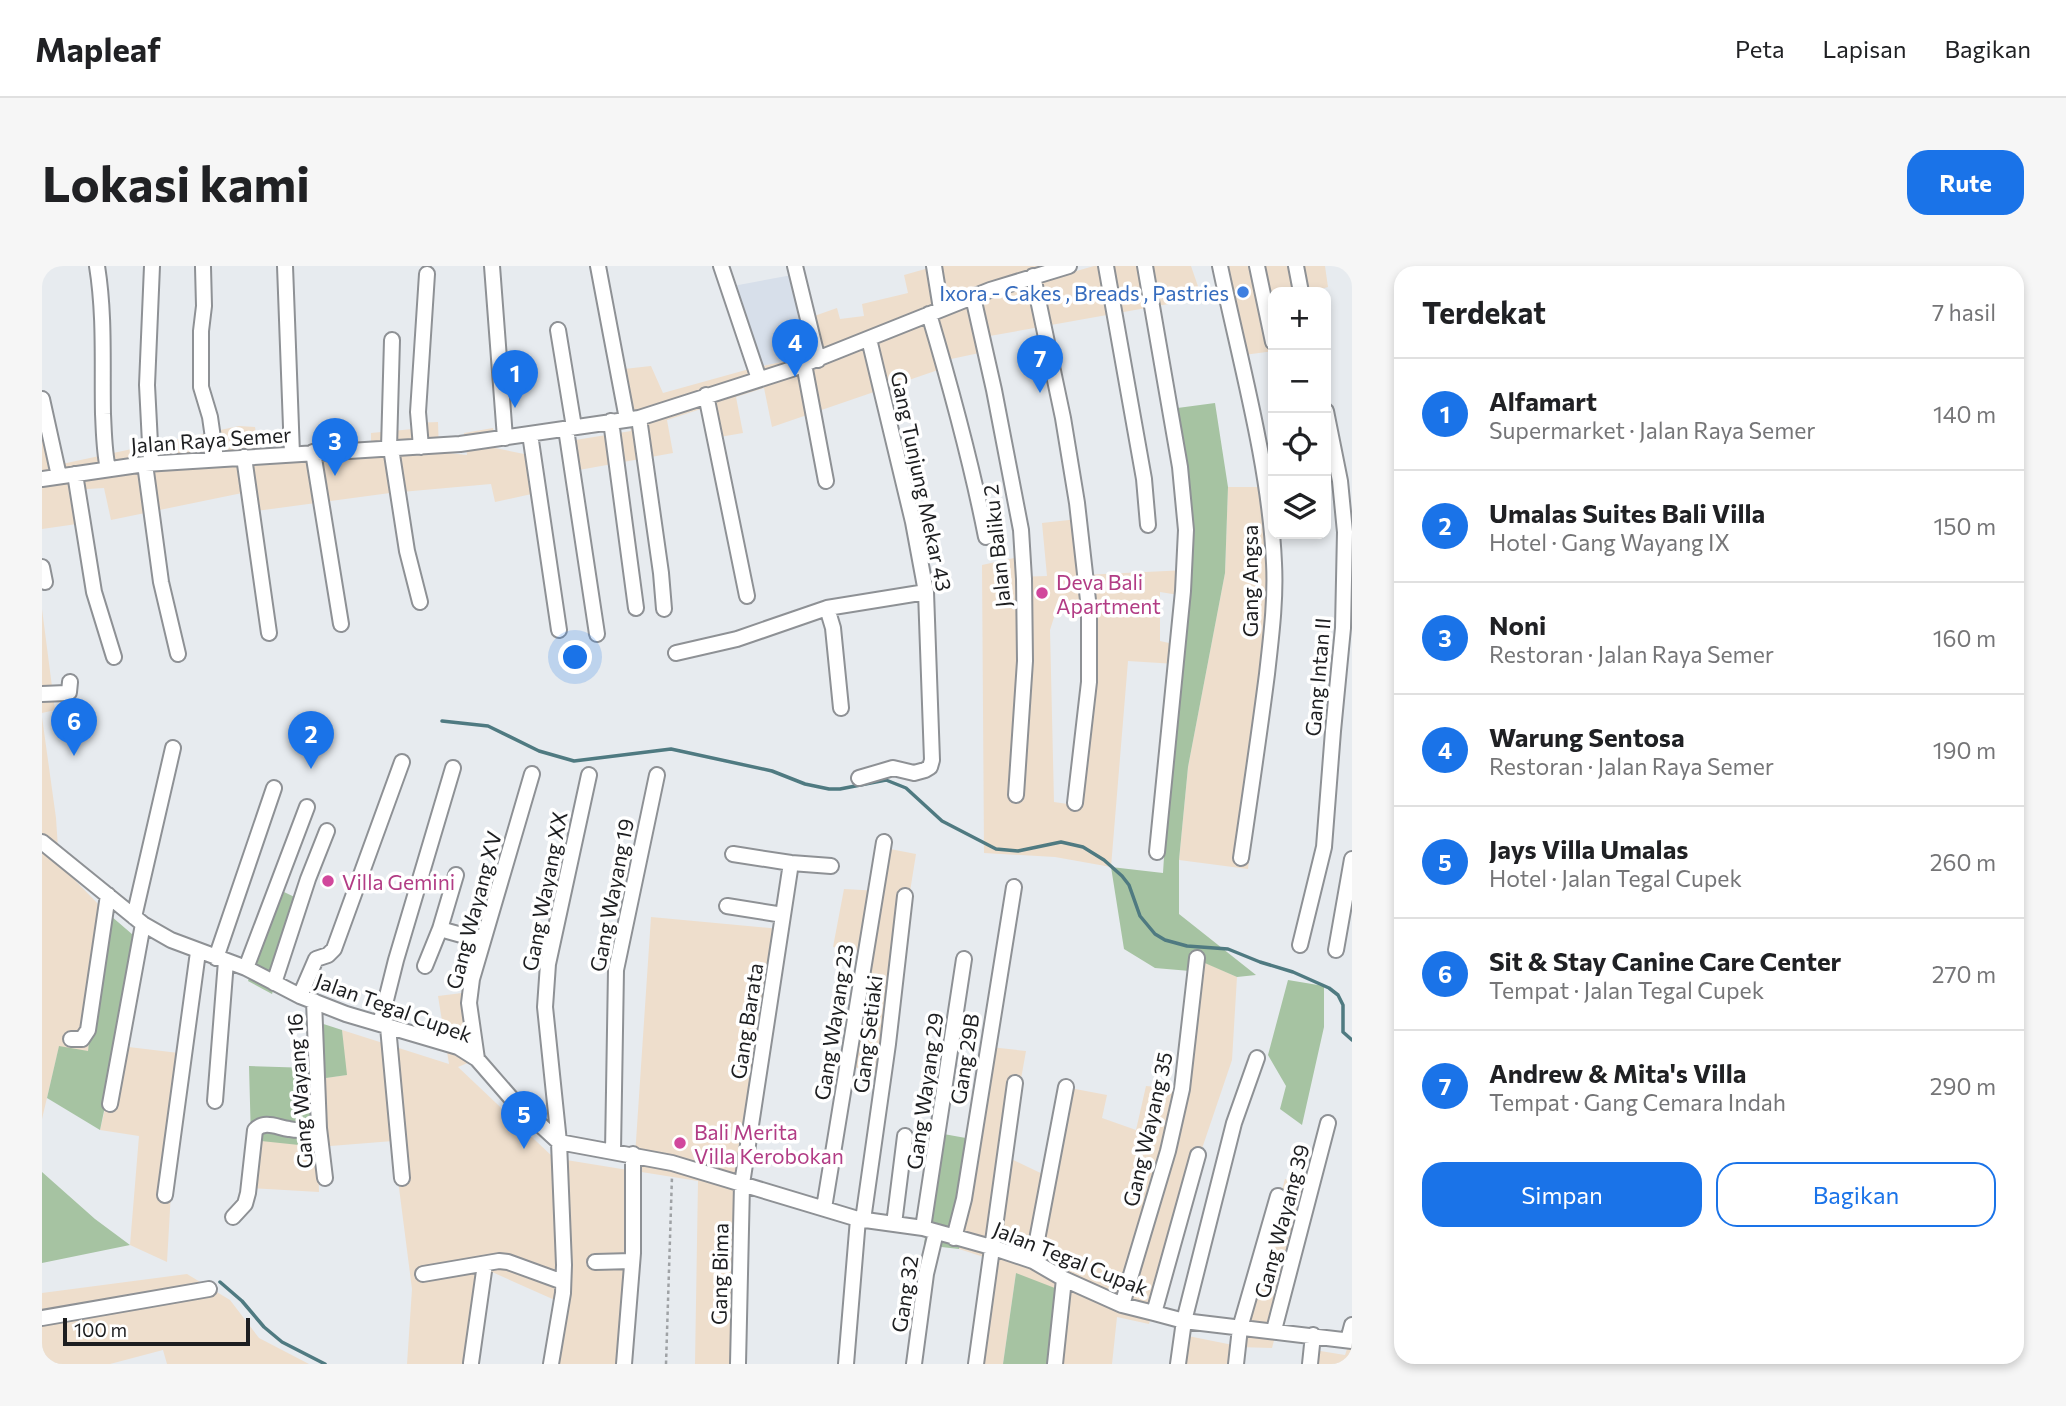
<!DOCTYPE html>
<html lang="id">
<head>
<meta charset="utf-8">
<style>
	:root { --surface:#fff; --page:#f6f6f6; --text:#202124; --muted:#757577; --line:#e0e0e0; --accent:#1a73e8 }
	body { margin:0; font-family:Commissioner,sans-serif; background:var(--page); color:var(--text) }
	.controls { position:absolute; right:21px; top:21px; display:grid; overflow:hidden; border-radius:14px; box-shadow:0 4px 10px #0003 }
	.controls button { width:63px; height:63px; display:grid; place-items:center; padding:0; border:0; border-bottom:2px solid var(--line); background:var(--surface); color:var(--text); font:35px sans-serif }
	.scale { position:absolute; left:21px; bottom:18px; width:187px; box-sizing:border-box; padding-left:7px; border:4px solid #1d1e20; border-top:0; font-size:19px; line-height:24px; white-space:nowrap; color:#1d1e20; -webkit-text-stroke:5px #fff; paint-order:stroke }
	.you { position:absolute; left:534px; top:392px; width:24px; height:24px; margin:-18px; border:5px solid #fff; border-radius:50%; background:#1a73e8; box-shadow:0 0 0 10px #1a73e833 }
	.badge { display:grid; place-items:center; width:46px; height:46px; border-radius:50%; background:var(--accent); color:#fff; font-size:23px; font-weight:700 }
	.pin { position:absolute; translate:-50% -58px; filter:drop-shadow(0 2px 4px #0008) }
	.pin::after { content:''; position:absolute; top:37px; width:24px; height:21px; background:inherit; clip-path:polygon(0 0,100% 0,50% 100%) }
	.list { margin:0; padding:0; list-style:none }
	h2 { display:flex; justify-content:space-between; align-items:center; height:91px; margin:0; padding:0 28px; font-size:30px }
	h2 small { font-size:23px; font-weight:400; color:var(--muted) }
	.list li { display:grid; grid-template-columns:46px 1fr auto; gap:21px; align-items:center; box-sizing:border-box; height:112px; padding:0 28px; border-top:2px solid var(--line) }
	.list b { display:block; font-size:26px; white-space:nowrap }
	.list p { margin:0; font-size:23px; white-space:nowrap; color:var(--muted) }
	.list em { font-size:23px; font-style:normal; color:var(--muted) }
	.actions { display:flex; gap:14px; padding:21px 28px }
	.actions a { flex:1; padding:16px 0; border:2px solid var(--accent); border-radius:21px; text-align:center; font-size:24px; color:var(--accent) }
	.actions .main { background:var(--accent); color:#fff }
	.icon { flex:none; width:38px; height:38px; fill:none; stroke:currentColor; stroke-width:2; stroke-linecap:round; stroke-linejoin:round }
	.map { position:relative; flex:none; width:1310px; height:1098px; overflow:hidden; border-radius:21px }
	header { display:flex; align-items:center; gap:42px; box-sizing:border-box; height:98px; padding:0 35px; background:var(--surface); border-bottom:2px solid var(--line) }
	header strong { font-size:33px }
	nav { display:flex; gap:38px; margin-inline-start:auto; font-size:24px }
	.intro { display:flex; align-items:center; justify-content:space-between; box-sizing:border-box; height:168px; padding:0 42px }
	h1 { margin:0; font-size:49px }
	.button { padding:18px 32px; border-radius:21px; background:var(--accent); color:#fff; font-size:24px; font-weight:700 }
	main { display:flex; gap:42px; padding:0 42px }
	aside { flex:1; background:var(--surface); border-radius:21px; box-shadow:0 4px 10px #0003 }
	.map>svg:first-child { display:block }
	.commercial { fill:#eedecc; fill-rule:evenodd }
	.built { fill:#d7dfea }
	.green { fill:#a6c3a2 }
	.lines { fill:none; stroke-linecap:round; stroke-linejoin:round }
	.stream { stroke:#4f7a81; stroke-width:3.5 }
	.minor-casing { stroke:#8e9195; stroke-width:18 }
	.path { stroke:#9fa2a5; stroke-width:2.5; stroke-dasharray:3.5 3.5; stroke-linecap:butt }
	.minor { stroke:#fff; stroke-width:14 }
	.shop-dot { fill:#3f7fe0; stroke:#fff; stroke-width:2.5 }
	.hotel-dot { fill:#d1479c; stroke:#fff; stroke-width:2.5 }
	.labels { text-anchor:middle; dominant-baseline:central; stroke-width:7; stroke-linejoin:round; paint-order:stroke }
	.shop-label { font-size:21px; fill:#366cbe; stroke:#fff; text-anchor:end }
	.street-label { font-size:21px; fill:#1d1e20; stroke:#fff }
	.hotel-label { font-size:21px; fill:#b23c85; stroke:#fff; text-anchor:start }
</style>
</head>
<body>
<header>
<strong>Mapleaf</strong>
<nav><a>Peta</a><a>Lapisan</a><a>Bagikan</a></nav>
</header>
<div class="intro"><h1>Lokasi kami</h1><a class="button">Rute</a></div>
<main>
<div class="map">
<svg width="1310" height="1098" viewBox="0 0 1310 1098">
	<rect width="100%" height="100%" fill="#e7ebef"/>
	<!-- commercial -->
	<path class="commercial" d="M894,0H1029L1031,6L1052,0H1149L1160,32L942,71V86L895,96L896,104L730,161L722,122L694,131L701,167L666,173L659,143L625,154L631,187L526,206L521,176L589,165L573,104L609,100L621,127L711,102L762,91L758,55L795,42L798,53L822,50L820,38L866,27L862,9Z
		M1184,0H1283L1286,21L1269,26H1231V85L1202,89Z
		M396,156L397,186L425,189L422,167L451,162L453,182L487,189L494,227L453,236L449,218L348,227L207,246L205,226L69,254L62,222L30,224L35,258L0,263V162L6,201L197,160L213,161L217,186L329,175V167L371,163V157Z
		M1186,221H1231L1221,465L1206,603L1137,594L1146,501L1183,307Z
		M1036,253L1041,309L1145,304L1143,330L1118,326V375L1136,379L1134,398L1086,395L1069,601L1013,591L942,587L940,299L972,292L974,311L1005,310L1000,257ZM1042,344L1040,539L1039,540L1012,536L1008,364L1014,345Z
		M0,343L13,444L0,447Z
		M0,451L14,552L17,598L62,644L46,786L17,781L0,853Z
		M848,583L874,588L839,807L807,800L826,686L791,681L802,623L838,625Z
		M609,651L738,663L702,931L694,1098H653L656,915L593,905L577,1098H510L524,1039L450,1006L428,1098H365L370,1023L351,875L276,881L277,926L209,922V874L270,814L304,809L300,764L407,798L396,730L420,727L428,796L416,801L512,892L592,905Z
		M1149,690L1195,711L1190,794L1148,918L1107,1058L1075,1051L1070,1098H1015L974,1007L961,1098H937L948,993L917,983L935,874L948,781L984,785L965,891L1009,912L1028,822L1065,829L1060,852L1094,864L1104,820L1138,823Z
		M78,780L137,787L125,996L88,979L97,870L58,864Z
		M1243,913L1274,918L1230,1082L1196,1081L1193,1098H1135L1141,1069L1196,1080Z
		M145,1008L188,1034L217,1072L267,1098H125L121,1084L68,1098H0V1027Z
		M1310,1068V1098H1264L1266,1083L1303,1089Z"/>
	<!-- built -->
	<path class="built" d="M750,9L762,91L711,102L691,20Z"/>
	<!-- green -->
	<path class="green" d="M1173,137L1186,221L1183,307L1146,501L1137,594V648L1214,709L1195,711L1149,691L1148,705L1113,702L1082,683L1069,601L1121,607L1134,398L1143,330L1128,143Z
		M242,626L263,636L230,728L206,715Z
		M62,644L98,675L58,864L5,832L17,780L46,785Z
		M1246,714L1282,720V761L1260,859L1238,843L1244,820L1226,789Z
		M263,752L300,764L305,809L270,814L276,881L209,874L207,800L269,802Z
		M896,867L935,874L917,983L882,979Z
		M0,906L53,953L88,979L0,997Z
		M974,1007L1018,1024L1015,1098H961Z"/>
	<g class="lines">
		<!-- stream -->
		<path class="stream" d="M400,455L446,460L497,485L532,495L629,483L730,505L763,518L787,523H798L844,514L864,522L900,555L954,583L976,585L1019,576L1041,581L1062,594L1080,610L1087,619L1098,650L1113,668L1123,674L1145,680L1186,683L1218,696L1251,706L1287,722L1296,729L1301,739V766L1310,774
			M178,1016L200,1035L222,1061L240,1076L283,1098"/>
		<defs>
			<path id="minor" d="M55,0C63,49 60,99 61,148C62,167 62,185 66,203
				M243,0L250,188
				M450,0L463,172
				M556,0L585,153
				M679,0L717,113
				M753,0L776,94
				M892,0L899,43
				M1064,0L1102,213L1106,259
				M1103,0L1138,201L1144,264L1141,325L1115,586
				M1178,0C1198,95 1228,201 1232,297C1234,334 1229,372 1225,408C1217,470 1208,531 1199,592
				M1215,0L1231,76
				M1254,0L1259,26
				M161,1L162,40L159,65V121L168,151L174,193
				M991,10L1021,152L1035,237L1047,343V416L1033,537
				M931,31L952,124L979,264L982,313L983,395L974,529
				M887,48C909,122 929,195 944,271
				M516,64L532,161
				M762,98L784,215
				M664,129L705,330
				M0,133L17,210
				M597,152L619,307L622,343
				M569,155L594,342
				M524,163L555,368
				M488,168L517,364
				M379,181L376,146L385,8
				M347,182L350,74
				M349,182L365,285L378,336
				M271,186L299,358
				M202,191L227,367
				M109,197L105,119L110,0
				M103,198L119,316L136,388
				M33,208L52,326L72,391
				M0,213L103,198L418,178L597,152L750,103L948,24L1027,0
				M0,301L3,316
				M785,342L791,362L799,442
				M634,387L695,373L785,342L884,326
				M0,428L24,427L27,426L28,416
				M817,512L851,502L872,507L883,504L888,501L890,494L884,326L871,256L827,73
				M0,576L101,658L129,674L204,702L258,730L304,748L416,781L435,793L469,832L517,876L630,897L816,953L881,962L949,981L991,995L1022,1013L1080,1039L1112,1047L1142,1055L1310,1075
				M691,588L749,597L789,600
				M685,640L741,649
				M92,651L131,482
				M398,663L441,675
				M1258,679L1282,581L1291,465L1301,362L1303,266L1298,215L1284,145
				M1294,684L1310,593
				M174,692L232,522
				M383,700L398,663L414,609
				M204,702L265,541
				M232,717L266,613L285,565
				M258,730L274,693L286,689L292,683L360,496
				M272,735L277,862L283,912
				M338,758L354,694L411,502
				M346,761L360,912
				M29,773H40L46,764L66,629
				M435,793L427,737L430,713L490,508
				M173,835L184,695
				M68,838L101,658
				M571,885L574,704L615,509
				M123,929L156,686
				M782,942L842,576
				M191,951L203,938L206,927L213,864C223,854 234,861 247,863C257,865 267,864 277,862
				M821,954L846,778L863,630
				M852,958L863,870
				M881,962L922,693
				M912,972L922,933L972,621
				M991,995L1024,821
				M553,996L590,995
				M381,1008L457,995L466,996L521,1016
				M1080,1039L1126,885L1140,823L1155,692
				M1112,1047L1156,889
				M0,1052L167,1023
				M1232,1064L1286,857
				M1306,1074L1310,1059
				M429,1097L443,998
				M509,1098L521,1027L522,999L517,876L503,741L506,698L547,509
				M582,1098L591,987V888
				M696,1098L700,918L749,597
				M804,1098L816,953
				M872,1098L884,1008L894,966
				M934,1098L973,817
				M1013,1098L1022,1013
				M1136,1098L1142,1055L1192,857L1215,792
				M1194,1098L1198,1062L1236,930
				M1268,1098L1271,1069"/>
		</defs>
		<!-- minor casing -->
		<use href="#minor" class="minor-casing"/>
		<!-- path -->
		<path class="path" d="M624,1098L630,910"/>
		<!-- minor -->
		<use href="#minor" class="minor"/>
	</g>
	<!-- markers -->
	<circle class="shop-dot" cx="1201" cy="26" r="7"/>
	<g class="hotel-dot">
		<circle cx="1000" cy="327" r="7"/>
		<circle cx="286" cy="615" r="7"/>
		<circle cx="638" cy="877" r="7"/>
	</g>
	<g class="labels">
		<!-- shop labels -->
		<g class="shop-label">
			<text x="1187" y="26">Ixora - Cakes , Breads , Pastries</text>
		</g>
		<!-- street labels -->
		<g class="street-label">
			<text transform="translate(169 173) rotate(-4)">Jalan Raya Semer</text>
			<text transform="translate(880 215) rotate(78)">Gang Tunjung Mekar 43</text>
			<text transform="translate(954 280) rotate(-96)">Jalan Baliku 2</text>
			<text transform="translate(1207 315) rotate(-90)">Gang Angsa</text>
			<text transform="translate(1275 411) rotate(-85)">Gang Intan II</text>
			<text transform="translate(502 625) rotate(-79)">Gang Wayang XX</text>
			<text transform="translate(569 629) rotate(-79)">Gang Wayang 19</text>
			<text transform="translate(431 644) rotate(-75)">Gang Wayang XV</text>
			<text transform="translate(352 741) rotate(20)">Jalan Tegal Cupek</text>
			<text transform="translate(704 755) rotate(-81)">Gang Barata</text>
			<text transform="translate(791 756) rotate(-81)">Gang Wayang 23</text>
			<text transform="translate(825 768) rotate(-83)">Gang Setiaki</text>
			<text transform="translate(922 793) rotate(-81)">Gang 29B</text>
			<text transform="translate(257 825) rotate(-94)">Gang Wayang 16</text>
			<text transform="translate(882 825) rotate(-82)">Gang Wayang 29</text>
			<text transform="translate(1105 863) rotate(-77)">Gang Wayang 35</text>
			<text transform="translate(1239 955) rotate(-75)">Gang Wayang 39</text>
			<text transform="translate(1029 992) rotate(22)">Jalan Tegal Cupak</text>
			<text transform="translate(677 1008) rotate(-89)">Gang Bima</text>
			<text transform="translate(862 1028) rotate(-81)">Gang 32</text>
		</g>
		<!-- hotel labels -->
		<g class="hotel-label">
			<text x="1014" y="315">Deva Bali<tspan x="1014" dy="24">Apartment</tspan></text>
			<text x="300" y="615">Villa Gemini</text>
			<text x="652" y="865">Bali Merita<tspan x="652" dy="24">Villa Kerobokan</tspan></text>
		</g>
	</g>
</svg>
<div class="controls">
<button>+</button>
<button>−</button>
<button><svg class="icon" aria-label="locate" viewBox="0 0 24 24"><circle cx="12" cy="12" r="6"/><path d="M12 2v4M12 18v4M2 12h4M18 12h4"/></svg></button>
<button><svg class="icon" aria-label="layers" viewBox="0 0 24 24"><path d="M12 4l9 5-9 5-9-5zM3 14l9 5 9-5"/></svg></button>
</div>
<div class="scale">100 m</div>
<div class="you"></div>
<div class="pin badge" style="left:473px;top:142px">1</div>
<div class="pin badge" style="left:269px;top:503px">2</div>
<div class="pin badge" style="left:293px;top:210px">3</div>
<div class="pin badge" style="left:753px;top:111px">4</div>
<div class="pin badge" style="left:482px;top:883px">5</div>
<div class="pin badge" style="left:32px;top:490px">6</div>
<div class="pin badge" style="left:998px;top:127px">7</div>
</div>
<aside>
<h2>Terdekat<small>7 hasil</small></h2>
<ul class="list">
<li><span class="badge">1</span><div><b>Alfamart</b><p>Supermarket · Jalan Raya Semer</p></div><em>140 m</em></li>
<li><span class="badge">2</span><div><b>Umalas Suites Bali Villa</b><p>Hotel · Gang Wayang IX</p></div><em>150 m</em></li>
<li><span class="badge">3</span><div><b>Noni</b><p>Restoran · Jalan Raya Semer</p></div><em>160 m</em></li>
<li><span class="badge">4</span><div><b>Warung Sentosa</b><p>Restoran · Jalan Raya Semer</p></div><em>190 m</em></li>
<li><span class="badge">5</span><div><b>Jays Villa Umalas</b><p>Hotel · Jalan Tegal Cupek</p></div><em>260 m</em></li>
<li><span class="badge">6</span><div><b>Sit &amp; Stay Canine Care Center</b><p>Tempat · Jalan Tegal Cupek</p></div><em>270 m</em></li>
<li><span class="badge">7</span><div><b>Andrew &amp; Mita's Villa</b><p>Tempat · Gang Cemara Indah</p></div><em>290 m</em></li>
</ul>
<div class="actions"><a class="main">Simpan</a><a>Bagikan</a></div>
</aside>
</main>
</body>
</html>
